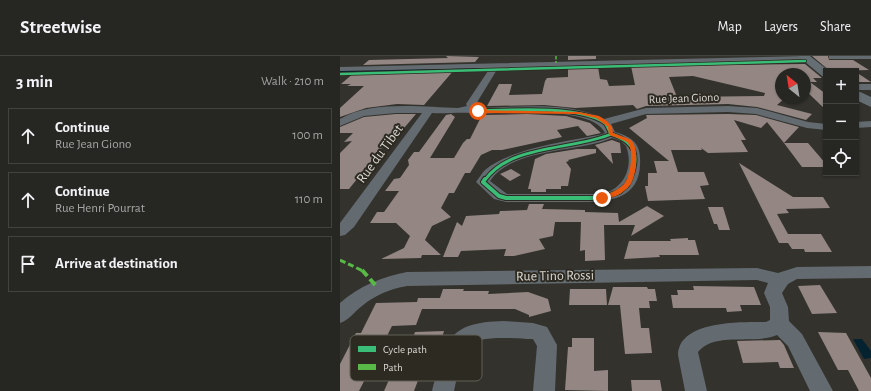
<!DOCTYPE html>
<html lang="en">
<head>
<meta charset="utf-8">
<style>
	:root { --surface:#262622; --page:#32322f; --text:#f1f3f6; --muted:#a4a5a5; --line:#424340 }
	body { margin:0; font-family:"Alegreya Sans",sans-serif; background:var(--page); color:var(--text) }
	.controls { position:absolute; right:12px; top:12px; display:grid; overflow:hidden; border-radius:0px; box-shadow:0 1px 3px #0004 }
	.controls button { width:36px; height:36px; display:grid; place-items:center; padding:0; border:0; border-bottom:1px solid var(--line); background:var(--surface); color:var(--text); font:20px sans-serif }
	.compass { position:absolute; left:435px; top:12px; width:36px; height:36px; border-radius:50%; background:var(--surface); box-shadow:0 1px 3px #0004; rotate:330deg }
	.stop { position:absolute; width:12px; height:12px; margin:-9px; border:3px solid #ea580c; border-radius:50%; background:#fff }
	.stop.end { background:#ea580c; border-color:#fff; box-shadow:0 1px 4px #0008 }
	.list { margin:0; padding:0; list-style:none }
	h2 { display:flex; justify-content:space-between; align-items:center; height:52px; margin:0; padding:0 16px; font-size:17px }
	h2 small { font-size:13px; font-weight:400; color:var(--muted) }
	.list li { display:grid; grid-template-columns:26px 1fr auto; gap:12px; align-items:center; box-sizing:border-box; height:56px; margin:0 8px 8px; padding:0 8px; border:1px solid var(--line); border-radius:0px }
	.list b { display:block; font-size:15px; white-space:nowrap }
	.list p { margin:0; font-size:13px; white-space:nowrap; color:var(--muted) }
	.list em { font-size:13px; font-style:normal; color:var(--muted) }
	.icon { flex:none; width:22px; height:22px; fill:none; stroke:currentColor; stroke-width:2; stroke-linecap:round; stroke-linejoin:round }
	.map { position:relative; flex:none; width:531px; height:335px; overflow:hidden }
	header { display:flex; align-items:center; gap:24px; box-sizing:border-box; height:56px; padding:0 20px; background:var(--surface); border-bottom:1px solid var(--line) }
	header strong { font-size:19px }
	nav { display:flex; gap:22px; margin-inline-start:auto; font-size:14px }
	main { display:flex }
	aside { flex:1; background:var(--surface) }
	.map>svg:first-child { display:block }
	.water { fill:#052230 }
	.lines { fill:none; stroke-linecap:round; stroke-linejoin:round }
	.canal { fill:#052230; fill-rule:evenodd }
	.building { fill:#948783; fill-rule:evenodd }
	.street { fill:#636b70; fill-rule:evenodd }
	.secondary { fill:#646e73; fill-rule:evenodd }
	.quiet-far2 { stroke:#58b947; stroke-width:1.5; stroke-dasharray:3.5 1.5; stroke-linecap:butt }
	.quiet-far1 { stroke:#58b947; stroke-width:3; stroke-dasharray:6 3; stroke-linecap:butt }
	.quiet { stroke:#58b947; stroke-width:4; stroke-dasharray:8 4; stroke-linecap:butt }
	.cycleway-far2-casing { stroke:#2c2a21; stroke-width:4 }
	.cycleway-far1-casing { stroke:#2c2a21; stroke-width:5 }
	.cycleway-casing { stroke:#2c2a21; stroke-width:6 }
	.cycleway-far2 { stroke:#3abd76; stroke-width:2.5 }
	.cycleway-far1 { stroke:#3abd76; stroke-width:3 }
	.cycleway { stroke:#3abd76; stroke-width:4 }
	.route { fill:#ea580c }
	.labels { text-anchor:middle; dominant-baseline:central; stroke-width:4; stroke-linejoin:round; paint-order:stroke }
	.far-street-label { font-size:12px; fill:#dad8d2; stroke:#2c2a21 }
	.street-label { font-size:14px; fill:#dad8d2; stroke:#2c2a21 }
	.key { fill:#2c2a21; stroke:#605e56; stroke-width:1 }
	.key-label { font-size:11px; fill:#dad8d2 }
</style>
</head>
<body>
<header>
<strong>Streetwise</strong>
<nav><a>Map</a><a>Layers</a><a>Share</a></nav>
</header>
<main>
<aside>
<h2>3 min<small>Walk · 210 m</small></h2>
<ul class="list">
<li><svg class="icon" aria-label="ahead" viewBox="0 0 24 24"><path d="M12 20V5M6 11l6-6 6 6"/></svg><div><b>Continue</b><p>Rue Jean Giono</p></div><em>100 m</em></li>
<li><svg class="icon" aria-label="ahead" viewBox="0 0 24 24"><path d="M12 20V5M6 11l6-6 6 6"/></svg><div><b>Continue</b><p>Rue Henri Pourrat</p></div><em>110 m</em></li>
<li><svg class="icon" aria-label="arrive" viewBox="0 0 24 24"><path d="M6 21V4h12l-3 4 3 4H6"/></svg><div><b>Arrive at destination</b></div></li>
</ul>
</aside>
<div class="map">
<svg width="531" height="335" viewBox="0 0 531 335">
	<rect width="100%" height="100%" fill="#33322d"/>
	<!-- water -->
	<path class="water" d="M513,283H522L531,295V302L524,303Z"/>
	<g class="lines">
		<!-- canal -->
		<path class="canal" d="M138,10H141V14L0,18V14Z"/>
	</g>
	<!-- building -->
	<path class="building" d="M106,0L139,1L135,6L23,9L29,4L108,2Z
		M228,0H256V3L228,4Z
		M472,0H488L489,4H513L529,14L490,15Z
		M465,8L482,22H473L477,26H470L486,38V54L465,34V18H441V42H445L437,49L472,58L466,64L417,51L388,48L306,50L297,53L293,49L235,52L204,49L147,50L159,28H172L169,39L202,38L205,25L207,22L228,21V12L258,11L260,23L267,24L269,30L295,29L291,10ZM353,20L425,37L424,40L337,41L329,21Z
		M114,14L84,49L57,48L26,52L0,61V52L24,30H7L11,28H1L15,16Z
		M516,16L531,26H516Z
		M56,58H76L59,78H57L48,89L46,87L9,133H0V97L12,85L4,86L13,77H0V71L24,61Z
		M111,58L115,61L90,102H114L123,87L127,83H130L142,59L187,58L226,60L250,67L261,77L247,80L238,70L217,74L222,81L162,94H152L141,99L130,117H125L114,137H109L101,152L111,161L92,170L85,184L101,199H82L81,202L41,203L64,192L70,180L56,167H30L37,156H44L59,135H45L54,123L60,122L69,109L68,104L74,96H79L106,59Z
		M388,58L416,59L459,71L444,87L427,66L421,72L394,64L406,84H401L408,96L368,97L361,92L362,94H331L338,116H364L369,129L360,130L365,143L308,145L305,130H308V117H317L314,105H329L289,72L307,62L306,59Z
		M272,84L280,87L281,97H271L273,108L255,89Z
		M444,87H468L486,108V111H462Z
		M237,93H256V97L228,104L229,105L226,106L231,113L228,130H221V133H206V136H191V133H188L195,103L206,98Z
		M399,107L453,141H483L490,152L446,153L449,157L437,158L448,178H481L492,196H465L464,193H452L448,187H439Z
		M171,113L181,119L170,125L160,118Z
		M189,148H204L202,153L245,154V156L278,157L279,166L307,150L324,160L291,180L295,169H264L265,204L245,205V194L240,195L241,166H215L213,180L199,183L205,193L174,200H164L166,193L121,195L118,201H103L117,166L122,170L126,160L159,158L160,155L187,154Z
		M368,151H383L390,174H379L377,168H374Z
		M348,182V184H355L359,199H319L320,201L284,203L289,185H331L330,183Z
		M480,229L497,257L472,258L458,230Z
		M353,230L414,231L421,249H400L402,255L387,256L386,252H333L331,239H338L337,234H354Z
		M273,231H307L308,233H315L317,245H309L310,252H299L301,272H309L312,297L285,298L280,249H268Z
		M103,233H124L123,235H149L148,238L188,236L208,243L211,255L189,261V259L175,253H82L76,269L52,270L19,335H0V308L16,277H21L36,247L77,246L78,242H100Z
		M230,233H266L267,249H229Z
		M104,275L98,295H94L90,306H85L74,335H44L52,317H59L75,276Z
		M478,276L506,277L531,322V335H519L508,314H498Z
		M232,282H254V315L268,314V335L225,334L228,291H232Z
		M440,284L444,289L454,312H440L438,306L403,307L397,285Z
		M291,324H320L322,335H292Z"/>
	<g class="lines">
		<!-- street -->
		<path class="street" d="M466,0L469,2L465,4L158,12L136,48V50L140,52C177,51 231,45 264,63L306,52L388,50L417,52L468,66L486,68V74L467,72L416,58L388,56L306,58L271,68L275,76C289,80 300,86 300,102C303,150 258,146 224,146C205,146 185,146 166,146L154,143L136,126C139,122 142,117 145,114C169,93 228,85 259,79L265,77C252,49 165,57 138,58C124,55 108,58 92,57L14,171L5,179L0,180V167L82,57H56L24,60L0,70V63C31,44 83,51 118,52L127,50L126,48L150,12L0,15V11ZM272,82L281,85L286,90C294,111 284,133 262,138H167L150,125C173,91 238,97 272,82Z
			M489,0H531V3H489Z
			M516,28H531V34H516Z
			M531,65V71L516,72V66Z
			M531,210V222L457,223L448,228L442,237L448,251L449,265L462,278L493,335H470L448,290L437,279C416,289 374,275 358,296L367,335H345L338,299C339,264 402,266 426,266L430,264V251L424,237L428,227L417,224L67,230C50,233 35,239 22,250C14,256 9,264 0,267V247C19,230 42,221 67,216L417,212L438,217L457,211Z
			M164,265L193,267L207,271L217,289L215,335H193L197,290L193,283C176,283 136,277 125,293C119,304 117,323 114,335H92C106,286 106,266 164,265Z"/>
		<!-- secondary -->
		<path class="secondary" d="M458,0H470L489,15H486V22L482,20Z
			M516,34L531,41V51L516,44Z"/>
		<!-- quiet-far2 -->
		<path class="quiet-far2" d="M216,0V7"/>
		<!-- quiet-far1 -->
		<path class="quiet-far1" d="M0,204L23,215"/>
		<!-- quiet -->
		<path class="quiet" d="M22,214L37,231"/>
		<defs>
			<path id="cycleway-far2" d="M0,18L465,5
				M132,52L135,54"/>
			<path id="cycleway-far1" d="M133,53L138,55C169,54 241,49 265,67C268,70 269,75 271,78
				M271,78C296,86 300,100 290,124
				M145,124C170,88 235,94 271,78"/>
			<path id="cycleway" d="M145,123L143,126L159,140L166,142H262L279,136L287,129L290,123"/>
		</defs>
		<!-- cycleway-far2 casing -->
		<use href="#cycleway-far2" class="cycleway-far2-casing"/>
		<!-- cycleway-far1 casing -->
		<use href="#cycleway-far1" class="cycleway-far1-casing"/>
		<!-- cycleway casing -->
		<use href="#cycleway" class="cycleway-casing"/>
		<!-- cycleway-far2 -->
		<use href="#cycleway-far2" class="cycleway-far2"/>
		<!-- cycleway-far1 -->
		<use href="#cycleway-far1" class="cycleway-far1"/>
		<!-- cycleway -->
		<use href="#cycleway" class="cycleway"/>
	</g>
	<!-- route -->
	<path class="route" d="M137,54L239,56L259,60L267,65L272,71L273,77C278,79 286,81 291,84C300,92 296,121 290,129C283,138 273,142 262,144L259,142C267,137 275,137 284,128C290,122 295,93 287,86C282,83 275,81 269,79L268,71L263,67L256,62L239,58L138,57Z"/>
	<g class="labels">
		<!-- far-street labels -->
		<g class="far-street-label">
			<text transform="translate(344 42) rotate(-2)">Rue Jean Giono</text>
		</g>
		<!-- street labels -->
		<g class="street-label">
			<text transform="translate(40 98) rotate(-54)">Rue du Tibet</text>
			<text transform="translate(215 220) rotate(-1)">Rue Tino Rossi</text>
		</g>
	</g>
	<!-- legend -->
	<rect x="10" y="279" width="132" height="46" rx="6" class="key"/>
	<rect x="18" y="290" width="18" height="6" fill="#3abd76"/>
	<rect x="18" y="308" width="18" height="6" fill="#58b947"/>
	<g class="key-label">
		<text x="43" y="297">Cycle path</text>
		<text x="43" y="315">Path</text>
	</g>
</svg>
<div class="controls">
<button>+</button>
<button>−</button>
<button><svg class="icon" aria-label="locate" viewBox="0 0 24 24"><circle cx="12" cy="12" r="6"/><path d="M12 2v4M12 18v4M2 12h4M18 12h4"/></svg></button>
</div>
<svg class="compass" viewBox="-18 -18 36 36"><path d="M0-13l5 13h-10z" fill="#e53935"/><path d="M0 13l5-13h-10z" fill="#a4a5a5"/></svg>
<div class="stop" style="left:138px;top:55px"></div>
<div class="stop end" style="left:262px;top:142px"></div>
</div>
</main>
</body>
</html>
